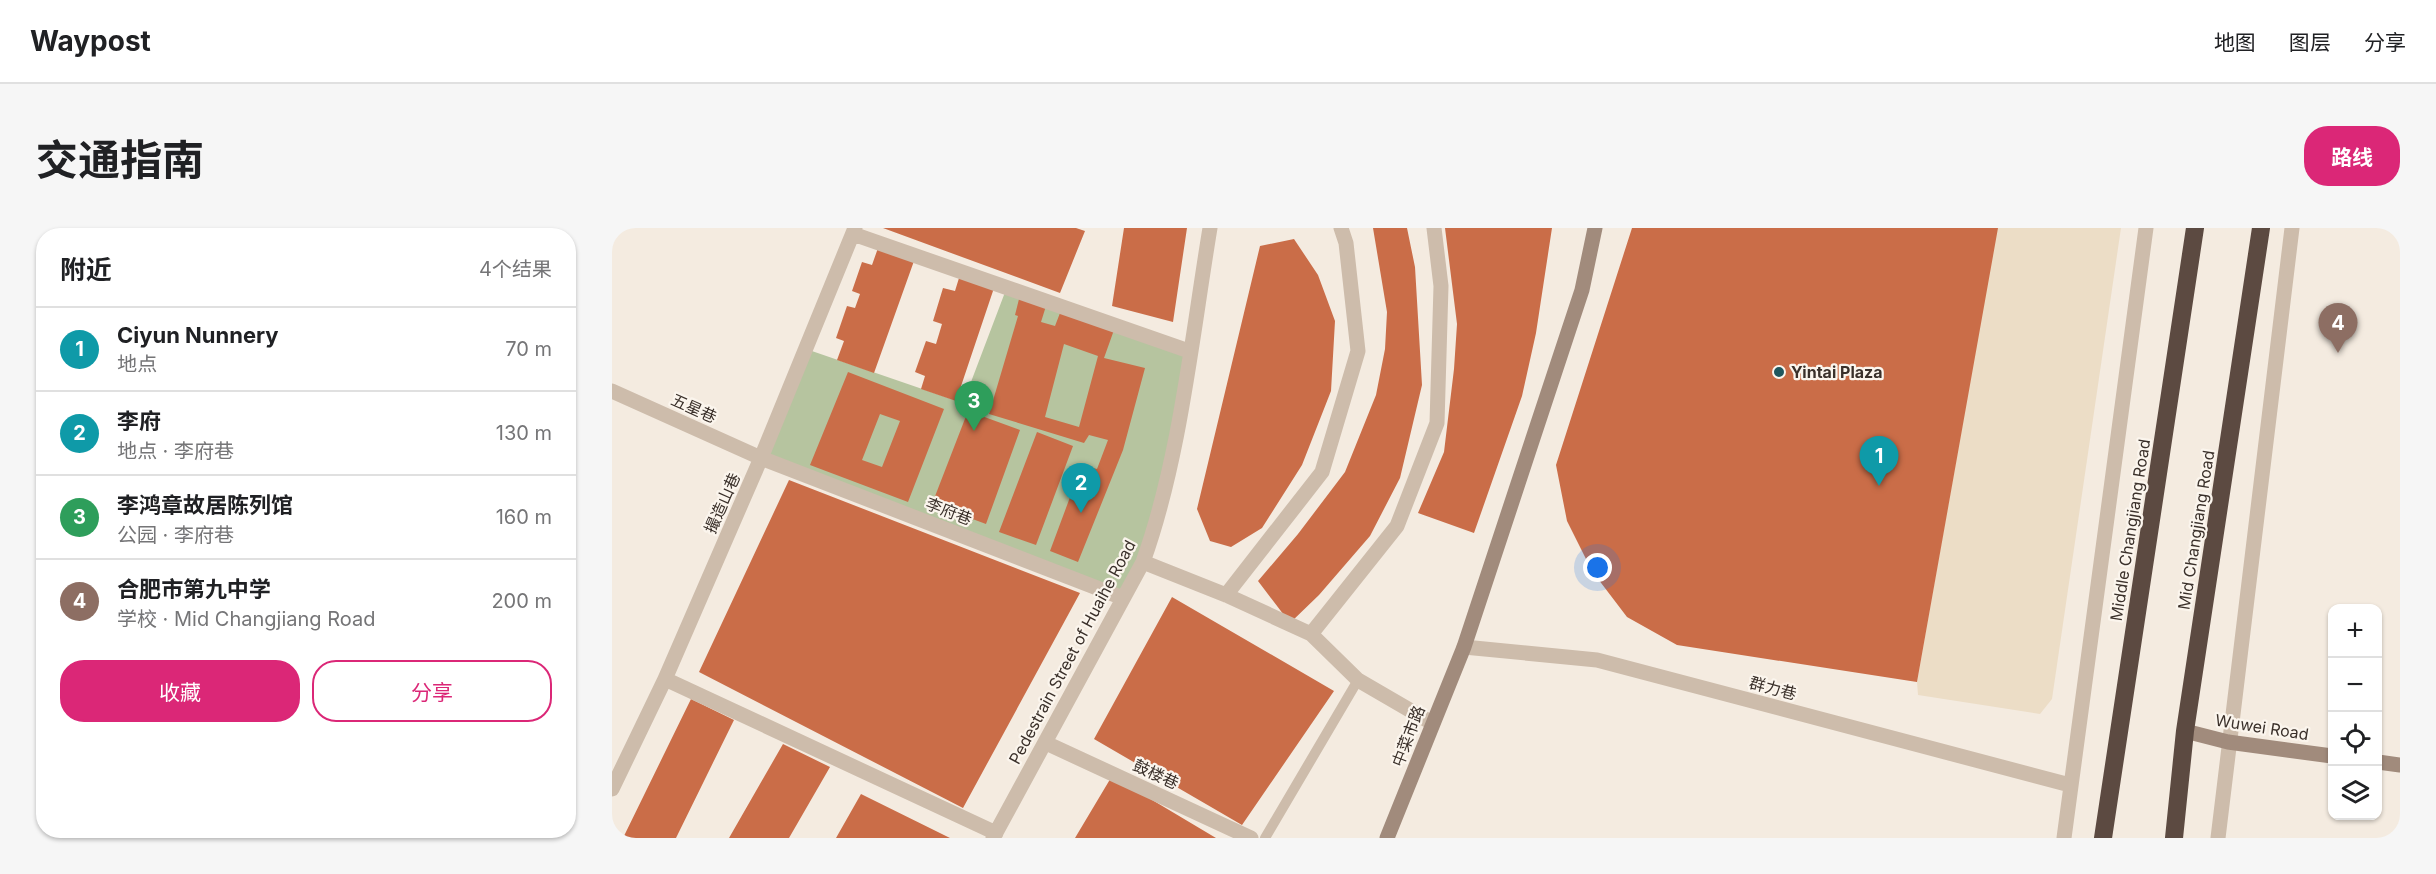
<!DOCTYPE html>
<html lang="zh">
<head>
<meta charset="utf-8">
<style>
	:root { --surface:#fff; --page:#f6f6f6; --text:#202124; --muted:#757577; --line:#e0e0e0; --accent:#db2777 }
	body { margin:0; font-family:Inter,"Noto Sans SC",sans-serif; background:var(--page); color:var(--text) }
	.controls { position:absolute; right:18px; bottom:18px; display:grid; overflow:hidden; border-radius:12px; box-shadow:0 2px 4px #0004 }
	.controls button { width:54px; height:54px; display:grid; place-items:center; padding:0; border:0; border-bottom:2px solid var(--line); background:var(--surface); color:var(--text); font:30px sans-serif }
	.you { position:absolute; left:986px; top:340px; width:21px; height:21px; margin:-15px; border:4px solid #fff; border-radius:50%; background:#1a73e8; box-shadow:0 0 0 9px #1a73e833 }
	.badge { display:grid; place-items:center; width:39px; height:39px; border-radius:50%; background:var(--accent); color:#fff; font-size:20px; font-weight:700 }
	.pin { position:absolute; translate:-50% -50px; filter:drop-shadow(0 2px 3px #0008) }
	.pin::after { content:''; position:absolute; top:32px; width:21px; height:18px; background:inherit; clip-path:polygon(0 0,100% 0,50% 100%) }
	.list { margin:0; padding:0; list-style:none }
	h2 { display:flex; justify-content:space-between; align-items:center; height:78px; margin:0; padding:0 24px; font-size:26px }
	h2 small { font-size:20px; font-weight:400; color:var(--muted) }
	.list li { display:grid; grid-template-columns:39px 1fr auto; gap:18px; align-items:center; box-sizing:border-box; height:84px; padding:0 24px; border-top:2px solid var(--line) }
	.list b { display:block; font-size:22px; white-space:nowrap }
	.list p { margin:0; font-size:20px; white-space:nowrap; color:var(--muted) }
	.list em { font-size:20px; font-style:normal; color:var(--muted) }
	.actions { display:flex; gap:12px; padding:18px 24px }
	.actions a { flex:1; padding:14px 0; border:2px solid var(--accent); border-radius:24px; text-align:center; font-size:21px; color:var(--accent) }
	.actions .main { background:var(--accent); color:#fff }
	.icon { flex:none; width:33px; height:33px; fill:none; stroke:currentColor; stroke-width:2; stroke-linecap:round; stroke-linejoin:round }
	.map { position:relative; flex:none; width:1788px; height:610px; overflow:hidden; border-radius:24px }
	header { display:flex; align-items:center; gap:36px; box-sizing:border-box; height:84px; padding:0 30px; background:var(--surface); border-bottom:2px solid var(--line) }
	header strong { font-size:28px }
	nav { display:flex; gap:33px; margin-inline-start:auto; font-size:21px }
	.intro { display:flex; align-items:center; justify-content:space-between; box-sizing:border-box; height:144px; padding:0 36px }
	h1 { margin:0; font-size:42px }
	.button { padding:15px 27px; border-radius:24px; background:var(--accent); color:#fff; font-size:21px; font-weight:700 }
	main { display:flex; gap:36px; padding:0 36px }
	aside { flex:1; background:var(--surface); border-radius:24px; box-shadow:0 2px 4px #0004 }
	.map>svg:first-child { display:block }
	.green { fill:#b6c49f }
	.plaza { fill:#ecddc6 }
	.building { fill:#ca6d48; fill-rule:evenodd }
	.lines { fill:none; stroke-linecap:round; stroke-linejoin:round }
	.lane { stroke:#cdbcab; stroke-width:10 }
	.street { stroke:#cdbcab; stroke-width:15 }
	.secondary { stroke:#a18b7c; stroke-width:15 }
	.highway { stroke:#5c4a41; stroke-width:18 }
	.poi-dot { fill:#1e575e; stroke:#fbf5ed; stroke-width:2 }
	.labels { text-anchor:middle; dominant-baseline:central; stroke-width:4.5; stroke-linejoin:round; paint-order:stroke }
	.poi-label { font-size:16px; font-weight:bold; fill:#3a302a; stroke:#fbf5ed; text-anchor:start }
	.street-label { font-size:16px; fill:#3a302a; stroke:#fbf5ed }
</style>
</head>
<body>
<header>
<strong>Waypost</strong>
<nav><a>地图</a><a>图层</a><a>分享</a></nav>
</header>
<div class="intro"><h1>交通指南</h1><a class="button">路线</a></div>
<main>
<aside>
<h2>附近<small>4个结果</small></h2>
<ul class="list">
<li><span class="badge" style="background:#0f9aa8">1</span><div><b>Ciyun Nunnery</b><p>地点</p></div><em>70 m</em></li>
<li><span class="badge" style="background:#0f9aa8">2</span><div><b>李府</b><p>地点 · 李府巷</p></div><em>130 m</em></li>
<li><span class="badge" style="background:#2e9e5b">3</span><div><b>李鸿章故居陈列馆</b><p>公园 · 李府巷</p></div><em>160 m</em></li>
<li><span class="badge" style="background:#8d6e63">4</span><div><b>合肥市第九中学</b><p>学校 · Mid Changjiang Road</p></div><em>200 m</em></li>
</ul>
<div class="actions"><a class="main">收藏</a><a>分享</a></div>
</aside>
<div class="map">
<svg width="1788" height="610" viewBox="0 0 1788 610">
	<rect width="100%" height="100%" fill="#f4ebe0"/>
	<!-- green -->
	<path class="green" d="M395,59L577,123L557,242L511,370L149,230L194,121L351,175Z"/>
	<!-- plaza -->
	<path class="plaza" d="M1385,0H1509L1440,471L1428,486L1306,467L1305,454Z"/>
	<!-- building -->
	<path class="building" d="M271,0H464L473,3L448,65Z
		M512,0H575L561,94L500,78Z
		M761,0H795L803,39L810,157L788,250L758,308L707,367L678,395L646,353L686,306L733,244L764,167L773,121L775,84Z
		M833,0H940L924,105L910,168L862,305L806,285L832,224L842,141L845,96Z
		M1020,0H1386L1305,454L1065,417L1015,389L980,343L955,293L944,237Z
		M682,11L706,47L723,93L719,163L690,237L650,300L619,319L598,313L585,281L648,18Z
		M266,20L302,33L262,145L225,132L232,113L224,110L235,78L243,80L248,66L240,63L250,34L260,37Z
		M347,50L382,60L344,173L309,161L313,148L303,144L314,113L324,116L330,96L321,93L331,60L343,63Z
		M407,71L434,78L429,94L443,98L448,85L502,102L492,130L533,140L511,222L466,334L438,323L470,237L485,241L496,212L477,207L472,215L377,186L406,88L403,87ZM452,116L486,128L467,199L433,189Z
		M236,144L332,181L296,274L198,237ZM268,186L288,193L270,239L250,232Z
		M356,183L408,202L374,296L320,276Z
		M425,204L461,218L424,317L387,304Z
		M177,252L468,365L351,580L87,444Z
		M560,369L722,463L630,597L482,511Z
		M79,471L122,492L64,610H11Z
		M171,516L218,539L177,610H117Z
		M500,548L604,610H463Z
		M249,566L338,610H224Z"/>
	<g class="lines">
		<!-- lane -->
		<path class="lane" d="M653,610L746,452"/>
		<!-- street -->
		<path class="street" d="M241,6L577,123
			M0,163L149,230L511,370
			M531,334L614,367L699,406L746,452L820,495
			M614,367L710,244L746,123L734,15L729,0
			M699,406L785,298L825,195L829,58L822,0
			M852,419L985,432L1458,557
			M53,451L384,605
			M434,515L639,610
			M0,561L53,451L149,230L243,0
			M381,610L531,334C568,231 580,108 598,0
			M1452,610L1534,0
			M1606,610L1680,0"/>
		<!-- secondary -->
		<path class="secondary" d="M1573,503L1616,514L1720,528
			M1766,534L1788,537
			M775,610L852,419L970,62L983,0"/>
		<!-- highway -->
		<path class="highway" d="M1491,610L1583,0
			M1562,610L1573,503L1649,0"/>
	</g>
	<!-- markers -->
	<circle class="poi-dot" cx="1167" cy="144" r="6"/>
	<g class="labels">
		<!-- poi labels -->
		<g class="poi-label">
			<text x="1179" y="144">Yintai Plaza</text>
		</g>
		<!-- street labels -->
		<g class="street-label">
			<text transform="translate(82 180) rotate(24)">五星巷</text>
			<text transform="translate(110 275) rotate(-66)">撮造山巷</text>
			<text transform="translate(337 283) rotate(21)">李府巷</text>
			<text transform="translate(1518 302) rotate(-81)">Middle Changjiang Road</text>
			<text transform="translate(1584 302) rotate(-81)">Mid Changjiang Road</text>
			<text transform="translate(460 424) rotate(-62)">Pedestrain Street of Huaihe Road</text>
			<text transform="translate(1161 460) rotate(15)">群力巷</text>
			<text transform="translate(1650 499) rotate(9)">Wuwei Road</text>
			<text transform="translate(796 508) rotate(-69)">中菜市路</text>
			<text transform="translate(544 546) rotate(25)">鼓楼巷</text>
		</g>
	</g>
</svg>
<div class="controls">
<button>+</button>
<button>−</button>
<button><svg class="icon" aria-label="locate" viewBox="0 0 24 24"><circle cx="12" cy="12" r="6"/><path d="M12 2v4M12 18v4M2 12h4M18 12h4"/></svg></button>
<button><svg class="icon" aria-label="layers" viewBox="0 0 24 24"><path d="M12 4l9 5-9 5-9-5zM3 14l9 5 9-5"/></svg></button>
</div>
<div class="you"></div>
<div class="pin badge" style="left:1267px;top:258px;background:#0f9aa8">1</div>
<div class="pin badge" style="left:469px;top:285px;background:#0f9aa8">2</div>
<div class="pin badge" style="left:362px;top:203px;background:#2e9e5b">3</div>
<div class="pin badge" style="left:1726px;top:125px;background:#8d6e63">4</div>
</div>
</main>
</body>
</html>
